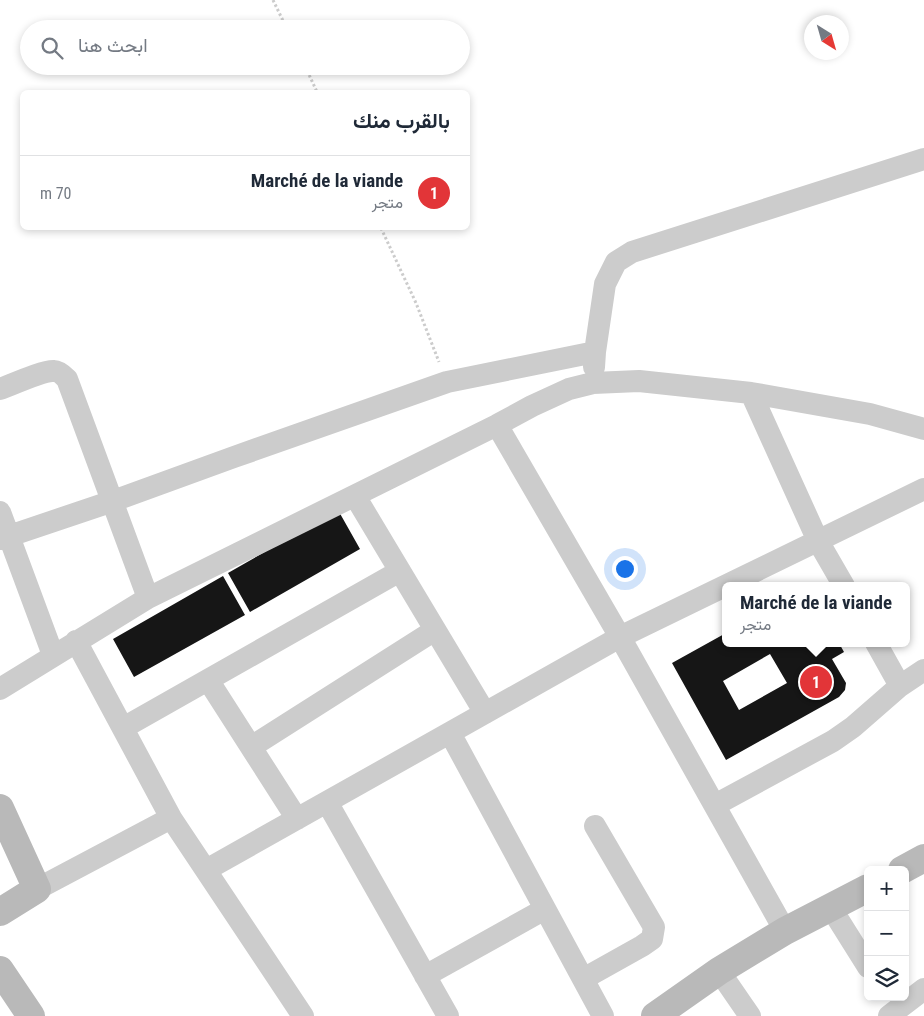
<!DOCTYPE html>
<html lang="ar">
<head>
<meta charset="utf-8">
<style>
	:root { --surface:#fff; --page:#f2f2f3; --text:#1f2937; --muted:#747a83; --line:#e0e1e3; --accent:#e23538 }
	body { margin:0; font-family:"Roboto Condensed",Vazirmatn,sans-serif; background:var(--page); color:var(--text); direction:rtl }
	.controls { position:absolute; right:15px; bottom:15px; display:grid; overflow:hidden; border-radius:8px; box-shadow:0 2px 8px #0003 }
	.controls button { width:45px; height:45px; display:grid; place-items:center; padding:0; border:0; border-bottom:1px solid var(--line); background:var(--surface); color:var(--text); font:25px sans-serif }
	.compass { position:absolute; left:804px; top:15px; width:45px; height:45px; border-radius:50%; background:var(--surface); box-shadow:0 2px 8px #0003; rotate:143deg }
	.you { position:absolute; left:624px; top:568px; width:18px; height:18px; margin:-12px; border:4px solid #fff; border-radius:50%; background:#1a73e8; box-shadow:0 0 0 8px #1a73e833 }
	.badge { display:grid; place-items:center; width:32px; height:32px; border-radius:50%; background:var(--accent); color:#fff; font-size:16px; font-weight:700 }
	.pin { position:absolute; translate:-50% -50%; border:2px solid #fff; box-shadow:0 1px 5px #0006 }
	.popup { position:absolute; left:722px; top:582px; width:188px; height:65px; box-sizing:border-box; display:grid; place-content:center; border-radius:8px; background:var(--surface); filter:drop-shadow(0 1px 4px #0005); font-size:16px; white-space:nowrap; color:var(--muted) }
	.popup b { font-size:19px; color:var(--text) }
	.popup::after { content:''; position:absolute; left:50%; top:100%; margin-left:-10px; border:10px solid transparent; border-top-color:var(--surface) }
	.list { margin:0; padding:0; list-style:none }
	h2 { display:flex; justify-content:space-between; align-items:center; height:65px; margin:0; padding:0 20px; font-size:21px }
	h2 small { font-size:16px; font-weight:400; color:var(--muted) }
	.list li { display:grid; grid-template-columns:32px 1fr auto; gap:15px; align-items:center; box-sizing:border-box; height:75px; padding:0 20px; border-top:1px solid var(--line) }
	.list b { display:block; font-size:19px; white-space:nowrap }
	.list p { margin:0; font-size:16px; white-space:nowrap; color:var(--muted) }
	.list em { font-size:16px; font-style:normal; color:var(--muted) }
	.icon { flex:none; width:28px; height:28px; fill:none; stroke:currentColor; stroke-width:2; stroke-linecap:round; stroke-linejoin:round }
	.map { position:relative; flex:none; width:924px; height:1016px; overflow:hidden; direction:ltr }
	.search { position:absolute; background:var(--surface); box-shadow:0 2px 8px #0003; left:20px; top:20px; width:450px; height:55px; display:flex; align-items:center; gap:12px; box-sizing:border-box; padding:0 18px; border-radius:28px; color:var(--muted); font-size:19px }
	.panel { position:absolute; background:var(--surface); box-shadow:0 2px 8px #0003; left:20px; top:90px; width:450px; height:140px; border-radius:8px; direction:rtl }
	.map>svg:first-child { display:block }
	.building { fill:#161616; fill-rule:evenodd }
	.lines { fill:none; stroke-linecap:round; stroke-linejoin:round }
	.path { stroke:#ccc; stroke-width:3; stroke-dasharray:2.5 2.5; stroke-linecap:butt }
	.street { stroke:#ccc; stroke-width:22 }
	.secondary { stroke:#b9b9b9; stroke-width:28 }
</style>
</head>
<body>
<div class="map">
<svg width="924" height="1016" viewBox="0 0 924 1016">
	<rect width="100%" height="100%" fill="#fff"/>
	<!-- building -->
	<path class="building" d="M338,510L360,549L250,612L228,573Z
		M223,576L245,615L134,677L113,639Z
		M726,633V643H839L844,652L832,659L846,683L845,690L839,697L726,760L672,663ZM770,654L787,683L739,710L723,681Z"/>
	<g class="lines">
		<!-- path -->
		<path class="path" d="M273,0L287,29
			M305,66L317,92
			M381,228L416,303L439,362"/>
		<!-- street -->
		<path class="street" d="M594,367L595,352L605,284L616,262L632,252L924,159
			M0,389C11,385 44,370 54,371C59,371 64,376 67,379L148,598
			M751,393L818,541L844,586
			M497,425L620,637L785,931
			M355,496L485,713
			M0,512L53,655
			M0,539L113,501L234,457L447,382L595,352
			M76,641L171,818
			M876,643L900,686
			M208,680L297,819
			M0,689L148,598L497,425L532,406L569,389L593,383L639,381L751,393L870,414L924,429
			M123,728L400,571
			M450,733L603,1016
			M251,747L435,630
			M327,802L448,1016
			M715,805L833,741L853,727L900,686L924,670
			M206,870L620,637L924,489
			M37,889L171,818L303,1016
			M831,908L868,967
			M719,971L750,1016
			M425,976L545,909
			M583,979L642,946L652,939L654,927L595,826
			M889,1016L924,989"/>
		<!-- secondary -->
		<path class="secondary" d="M0,808L37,889L0,912
			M902,870L924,858
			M0,970L31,1016
			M655,1016L719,971L785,931L868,888"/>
	</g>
</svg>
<div class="controls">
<button>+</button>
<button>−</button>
<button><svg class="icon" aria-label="layers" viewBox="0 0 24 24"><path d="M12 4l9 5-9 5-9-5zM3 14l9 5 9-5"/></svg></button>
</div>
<svg class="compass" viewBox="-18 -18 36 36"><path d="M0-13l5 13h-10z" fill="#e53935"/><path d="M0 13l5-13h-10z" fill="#747a83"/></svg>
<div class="you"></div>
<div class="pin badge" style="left:816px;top:682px">1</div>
<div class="popup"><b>Marché de la viande</b>متجر</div>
<div class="search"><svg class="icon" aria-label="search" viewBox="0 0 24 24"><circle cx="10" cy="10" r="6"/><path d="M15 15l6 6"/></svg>ابحث هنا</div>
<section class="panel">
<h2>بالقرب منك<small></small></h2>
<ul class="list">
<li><span class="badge">1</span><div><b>Marché de la viande</b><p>متجر</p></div><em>70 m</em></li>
</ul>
</section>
</div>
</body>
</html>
